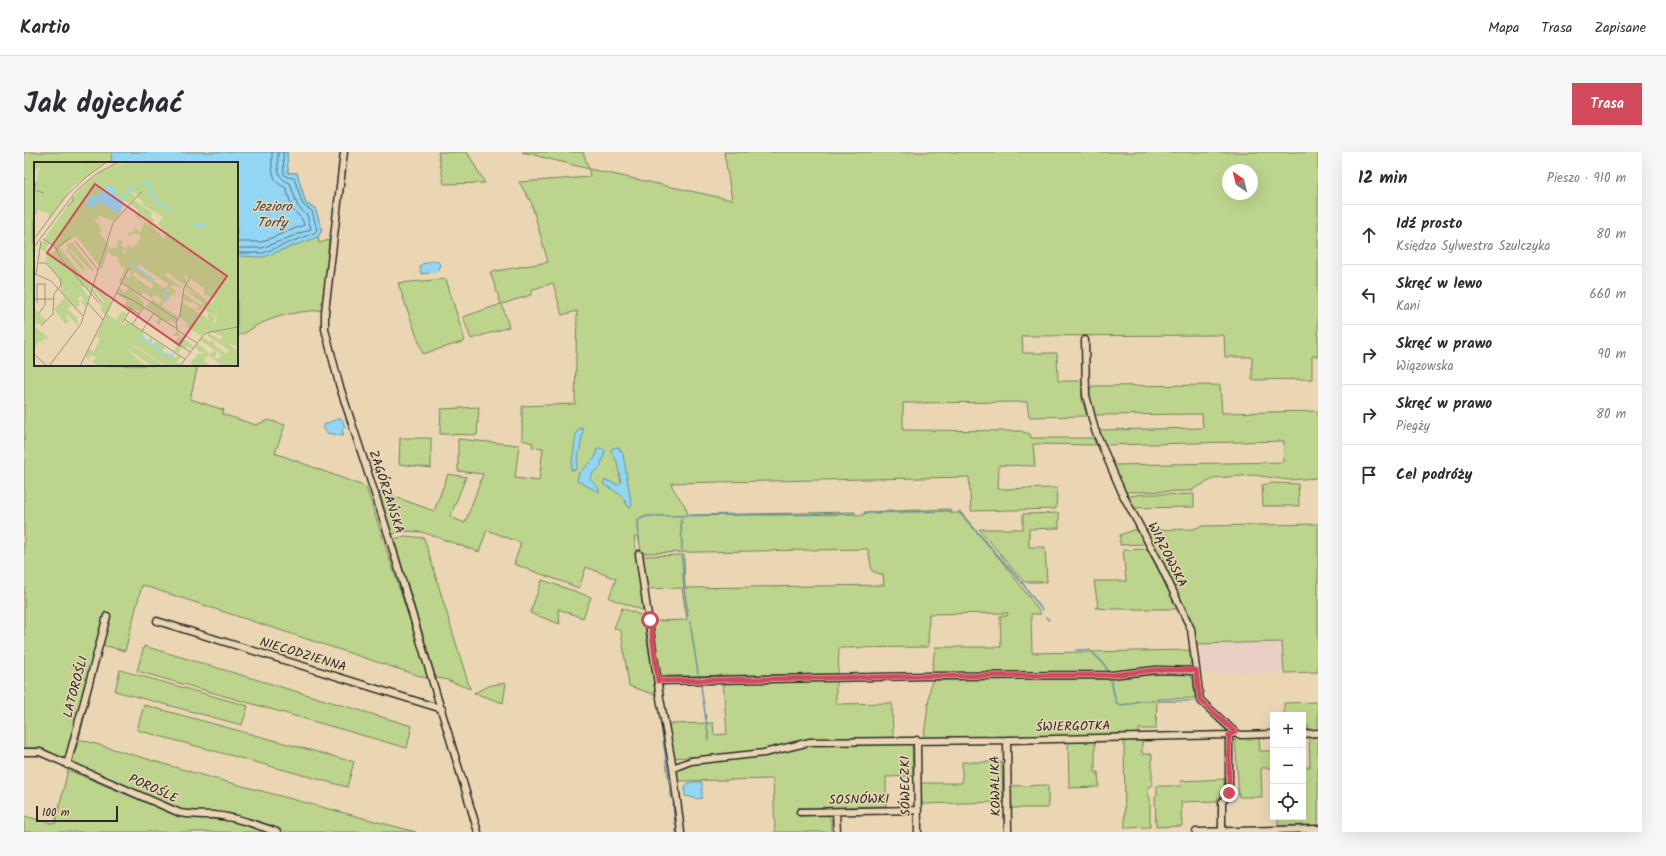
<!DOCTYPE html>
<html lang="pl">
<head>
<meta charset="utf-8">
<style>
	:root { --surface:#fff; --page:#f7f7f7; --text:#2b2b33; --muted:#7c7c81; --line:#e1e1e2; --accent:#d1495b }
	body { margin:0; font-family:Kalam,sans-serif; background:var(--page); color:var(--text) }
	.controls { position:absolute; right:12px; bottom:12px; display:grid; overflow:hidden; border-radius:0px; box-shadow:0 4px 16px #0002 }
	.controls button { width:36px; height:36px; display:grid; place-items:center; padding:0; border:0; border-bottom:1px solid var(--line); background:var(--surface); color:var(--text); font:20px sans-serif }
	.compass { position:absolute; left:1198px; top:12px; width:36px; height:36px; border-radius:50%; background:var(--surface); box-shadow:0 4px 16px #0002; rotate:325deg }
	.scale { position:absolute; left:12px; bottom:10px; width:82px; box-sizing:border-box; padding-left:4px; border:2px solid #2b2b2b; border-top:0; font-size:11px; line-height:14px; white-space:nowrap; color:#2b2b2b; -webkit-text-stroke:3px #ebd6b4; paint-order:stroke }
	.stop { position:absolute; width:12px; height:12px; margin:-9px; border:3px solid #d1495b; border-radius:50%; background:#fff }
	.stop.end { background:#d1495b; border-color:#fff; box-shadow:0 1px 4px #0008 }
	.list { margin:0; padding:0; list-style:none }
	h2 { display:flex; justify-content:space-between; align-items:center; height:52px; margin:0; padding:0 16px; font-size:17px }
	h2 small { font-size:13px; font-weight:400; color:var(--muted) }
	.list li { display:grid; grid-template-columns:26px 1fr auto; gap:12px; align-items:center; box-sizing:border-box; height:60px; padding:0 16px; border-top:1px solid var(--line) }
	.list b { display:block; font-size:15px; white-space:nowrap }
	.list p { margin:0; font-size:13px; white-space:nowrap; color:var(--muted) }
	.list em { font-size:13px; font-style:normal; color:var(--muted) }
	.icon { flex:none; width:22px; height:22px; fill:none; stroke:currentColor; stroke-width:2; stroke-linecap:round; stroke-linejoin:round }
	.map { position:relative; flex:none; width:1294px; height:680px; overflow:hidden; border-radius:0px }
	header { display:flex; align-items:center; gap:24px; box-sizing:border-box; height:56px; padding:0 20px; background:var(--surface); border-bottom:1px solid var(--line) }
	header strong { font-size:19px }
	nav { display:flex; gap:22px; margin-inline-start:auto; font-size:14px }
	.intro { display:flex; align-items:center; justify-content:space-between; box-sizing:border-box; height:96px; padding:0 24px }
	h1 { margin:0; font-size:28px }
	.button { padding:10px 18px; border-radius:0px; background:var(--accent); color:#fff; font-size:14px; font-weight:700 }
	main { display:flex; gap:24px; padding:0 24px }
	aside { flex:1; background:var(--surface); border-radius:0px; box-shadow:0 4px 16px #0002 }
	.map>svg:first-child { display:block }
	.built { fill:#e9cfc3 }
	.green { fill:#bcd48b; stroke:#74805b; fill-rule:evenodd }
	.water { fill:#92d6f3; stroke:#6992a3 }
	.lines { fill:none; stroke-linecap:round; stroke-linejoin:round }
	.shore { stroke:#546f7b; stroke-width:1 }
	.stream { stroke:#6992a3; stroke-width:1.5 }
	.street-casing { stroke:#2b2b2b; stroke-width:9 }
	.street { stroke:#ebd6b4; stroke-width:6 }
	.route { stroke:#d1495b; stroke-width:5 }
	.labels { text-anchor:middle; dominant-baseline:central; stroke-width:3; stroke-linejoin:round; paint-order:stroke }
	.street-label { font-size:13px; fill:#2b2b2b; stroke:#ebd6b4 }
	.water-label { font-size:14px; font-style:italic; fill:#3a4549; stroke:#ebd6b4 }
	.inset-river { fill:none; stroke:#92d6f3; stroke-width:2 }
	.inset-road { fill:none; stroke:#9e927d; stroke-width:1 }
	.view { fill:#d1495b; fill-opacity:0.15; stroke:#d1495b; stroke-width:2 }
	.inset-edge { fill:none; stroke:#2b2b2b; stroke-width:2 }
</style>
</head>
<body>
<header>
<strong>Kartio</strong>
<nav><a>Mapa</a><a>Trasa</a><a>Zapisane</a></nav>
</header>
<div class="intro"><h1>Jak dojechać</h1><a class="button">Trasa</a></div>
<main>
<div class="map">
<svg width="1294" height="680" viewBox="0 0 1294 680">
	<rect width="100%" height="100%" fill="#ebd6b4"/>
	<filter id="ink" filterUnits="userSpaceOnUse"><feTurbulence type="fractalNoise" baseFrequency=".025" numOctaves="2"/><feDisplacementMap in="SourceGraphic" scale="8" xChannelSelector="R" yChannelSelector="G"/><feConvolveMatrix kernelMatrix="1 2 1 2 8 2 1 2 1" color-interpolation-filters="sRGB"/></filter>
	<g filter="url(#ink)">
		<!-- built -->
		<path class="built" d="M1258,490L1260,521L1176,522L1175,491Z"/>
		<!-- green -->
		<path class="green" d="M0,0H263L264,21H273L282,52L291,56L298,78L294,85L295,91L305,88L300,158C278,159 258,162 238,171C229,174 223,182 213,184V11H11V213H174L166,247L200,258L198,262L232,273L244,268L261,273L251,301L342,335L405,527L118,433L101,499L78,493L55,587L181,624L392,680H259L220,666L197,661H173L152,657L111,637L47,611L55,587L48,584L41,609L15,596H0Z
			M414,0H443L461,31L420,32Z
			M498,0H559L565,17L708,48L700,0H1294V204H1288V227L1228,228V205H1201L1200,183L998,184L999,201H1033L1034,229H1058V248L1063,264L1005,265L1003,250L879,251V278L996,279L1006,282L1007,286H1069L1072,293L1009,292L1011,314L975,313L974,337L1033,336L1032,357L947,359L945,325L647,331C651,344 662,350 664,363L831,360V363H840V360L926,357L927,361H935C965,392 992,426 1017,462H1007L1008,501L1166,498L1167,510L1164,515L1122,516L1088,520L911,522L908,519L911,495H977L976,464H983L984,461L905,462L904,495L815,496L814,522L640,524L636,521L627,471L631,469L663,468L658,436L623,437L618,404L660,403L661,436L860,433L859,423L848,419L844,397L617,401L615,384L610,385L621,456L618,458L585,446L592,427L562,415L555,436L490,412L497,391L463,378L455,400L398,380L379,379L368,382L355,339L410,359L424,322L442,325L426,365L441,371L459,322L434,319V287L495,293L491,326L515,329L519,296L508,295L509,291L498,288V254L551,252L553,159L538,163L529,131L509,137L507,143L478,152L485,175L447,187L439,165L477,152L466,120L524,110L507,50L495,30L566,25L565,17ZM1204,18H1228V42H1204Z
			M422,127L441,189L399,202L374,131Z
			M1196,233L1198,261L1294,259V326L1264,328L1230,323L1191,326L1166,339L1102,340L1088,313L1259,310L1260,289L1080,293L1074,278L1179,276L1178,262L1068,263L1065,240L1068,234Z
			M455,255L453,283L416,282L417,257Z
			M376,286H407V316L375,312Z
			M1248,331L1274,332L1275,354H1239L1238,333Z
			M1170,342V355L1108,356L1103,345C1122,339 1149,344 1170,342Z
			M1035,361V376L1005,377V395H1021L1023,430H1000L955,377H999V362Z
			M1294,372V520L1260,521L1258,490L1170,492L1168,470L1166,465L1120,378L1169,377L1177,374Z
			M1109,378H1113L1121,392L1096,393V383Z
			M381,384L400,386L446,537L420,527L412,526L370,387Z
			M1123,397L1154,455L1151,457H1087L1071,456L1074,454L1070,429H1102L1099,398Z
			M518,428L567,445L559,466L534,457L536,472L506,461Z
			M598,456L619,464L632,543L605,534L597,479L590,476Z
			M120,494L388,574L383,596L113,519Z
			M96,518L224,554L218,573L91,539Z
			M1138,522H1164L1169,526L1171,546L1133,547L1132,577H1115V583L902,586L900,583L907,531L910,528L1082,527Z
			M812,529V552L868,551L869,586L774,589L750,596L722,601L649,606L644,572L689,571L690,583L703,582L699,530Z
			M482,531L479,551L450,541L467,533Z
			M1294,550V579L1285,580L1284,574H1279V563H1260V551Z
			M120,553L330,610L323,635L113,578Z
			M1285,585H1294V675L1254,676V665H1279V615H1286Z
			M1211,586H1235L1236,599H1249V616H1237L1238,645H1215Z
			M1118,588V602H1128V634L1124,635V643L1126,645V675L1101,676L1100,589Z
			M1044,589H1071V620H1074L1075,635L1045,636Z
			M888,590L889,624L862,625V654L774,656L775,664L803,663L807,667V680H751L749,627L653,629L654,618L660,613L773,594Z
			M938,610H978L979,650L898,652L897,631H938Z
			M44,618L149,662C165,667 180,665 196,668C213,670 229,674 245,680H0V664L31,672Z
			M1200,627V639L1193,647V649L1157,650L1158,674L1132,675L1131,645L1133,642V634H1156L1157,629Z
			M1024,633V656H988L987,634Z"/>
		<!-- water -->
		<path class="water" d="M88,0H263L264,21H273L282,52L291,56L298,78L294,85L239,105L213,104V11H87Z
			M408,109H413L416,112L414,118L412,120L397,122L396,114L398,112Z
			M316,266L318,267L320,273L322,274L318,278L320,283L319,284L303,281L299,275L301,272Z
			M556,276L559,277V279L552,318H547L552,282Z
			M594,295L599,302L607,350L608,354L605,356L597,343L579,332L581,328L594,333L597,330L593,310L587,300L589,296Z
			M578,296L581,299L576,316L569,321L566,327L575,337V340L553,329L555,321L571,306L573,297Z
			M678,630V646L675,647L661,644C659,629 665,630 678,630Z"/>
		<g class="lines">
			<!-- shore -->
			<path class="shore" d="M213,90H237L280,73L278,67L269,58L262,36C246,29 248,15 248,0
				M213,96H238L287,77L283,63L274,55L266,31C251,25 254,15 254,0
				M213,101H239L290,81L293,78L288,59L279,53L270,26L263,25L260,22L259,0"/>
			<!-- stream -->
			<path class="stream" d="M935,359L999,432L1018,458
				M841,361L925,359
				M657,366L658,398
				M615,389L614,368L623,364L830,362
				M658,405L660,436L664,464
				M1022,465L1025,468
				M666,470L674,521
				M1052,498H1066
				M1069,501L1080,512L1084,519
				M1087,529L1092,550L1095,553L1106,552L1114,549H1130
				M677,534L685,588
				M1134,549H1170
				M1180,557L1203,579
				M637,572L647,645
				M649,653L651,672
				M652,677V680"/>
			<defs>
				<path id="street" d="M320,0L301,160V177L315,232L365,385L454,680
					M1061,188L1062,243L1071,278L1099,343L1135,410L1167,477L1176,548L1213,582L1218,583L1249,582
					M615,402L636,546L649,616L657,680
					M133,469L418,557
					M634,529L904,524L1087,523L1132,518L1172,519
					M1279,582L1294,581
					M893,588L894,680
					M983,588L984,680
					M0,600H16L156,661C168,663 178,663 190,663C211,665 233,673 253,680
					M43,613L83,464
					M649,616L667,609L740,601L786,590L983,588L1205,583L1211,581
					M776,660L894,658
					M812,660L813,680
					M1198,679V650L1205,641V583
					M1172,680L1294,677"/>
			</defs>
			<!-- street casing -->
			<use href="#street" class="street-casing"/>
			<!-- street -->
			<use href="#street" class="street"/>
		</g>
	</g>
	<g class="lines" filter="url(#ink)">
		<!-- route -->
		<path class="route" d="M626,468L634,529L904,524L1087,523L1132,518H1172L1176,548L1211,580L1205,583V641"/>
	</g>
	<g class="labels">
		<!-- street labels -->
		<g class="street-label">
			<text transform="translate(362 340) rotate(72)">ZAGÓRZAŃSKA</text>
			<text transform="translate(1143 403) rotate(63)">WIĄZOWSKA</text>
			<text transform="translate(279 503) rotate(17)">NIECODZIENNA</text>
			<text transform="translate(52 535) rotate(-75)">LATOROŚLI</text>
			<text transform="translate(1049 575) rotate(-1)">ŚWIERGOTKA</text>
			<text transform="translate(882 634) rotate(-91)">SÓWECZKI</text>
			<text transform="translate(972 634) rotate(-91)">KOWALIKA</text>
			<text transform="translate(129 637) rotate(24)">POROŚLE</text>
			<text transform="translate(835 648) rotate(-1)">SOSNÓWKI</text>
		</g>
		<!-- water labels -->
		<g class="water-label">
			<text x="248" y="55">Jezioro<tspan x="248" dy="16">Torfy</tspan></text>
		</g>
	</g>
	<!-- overview -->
	<g transform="translate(10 10)">
		<rect width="204" height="204" fill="#ebd6b4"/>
		<path d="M0,0H72L39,24L14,58L15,52L5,48L2,53H0V29L16,33L0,28L6,4L0,10ZM86,0H90L73,9L92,0H204V165L175,170L173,168L179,161L167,174L152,164L154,161L145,155L148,140L178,159L173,154L175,151L181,156L179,160L181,162L183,151L184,135L182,155L168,146L166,149L162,146L166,145L159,140L155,141L149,137L150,131L167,143L169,141L150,128L162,132L151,125L153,122L177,142L181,137L170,132V126L150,112L153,120L151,124L133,110L131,113L150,127L138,123L137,125L142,129L140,134L137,132L135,138L132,137L128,144L144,155L143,157L117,140L119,137L125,142L128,138L121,133L118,136L109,130L107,133L89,121L92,114L95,116L97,113L94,109L87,122L85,119L91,107L89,104L87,105L82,93L79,95L74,88L68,108L66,105L73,81L77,87L83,85L85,77L89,80L87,83L91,87L88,90L90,92L94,83L99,86L106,77V73L99,71L98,74L93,72L94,70L99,71L100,67L107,70L110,60L117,64L107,51L106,58L102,55L104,48L96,42L100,38L118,51L116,54L121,59L118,64L130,77L133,72L124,62L129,55L109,43L108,39L103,35L106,29L104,32L95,29L102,34L95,42L89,38L86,52L80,59L66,54L61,58L68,68L65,70L72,80L65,104L42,74L25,85L58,125L56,130L50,123L48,126L55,135L51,145L47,140L50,137L47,134L44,136L46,142L42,146L27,129L26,117L12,100V90L6,87V83L10,78L15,81L12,88L16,92L22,88L30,101L37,107L22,87L25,85L22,86L10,77L45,28L66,10ZM104,102L134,122L132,126L136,131L103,106ZM100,110L119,122L118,127L98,113ZM38,80L60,108L58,110L32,83ZM34,86L51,107L49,109L32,88ZM60,122L78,140L73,152L82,158L88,149L93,152L86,161L90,163L93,159L110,171L107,175L113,180L117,175L119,177L117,181L119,183L122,179L131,185L128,190L136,192V195L141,191L139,194L142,196L144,193L147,195L143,200L146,202L145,204H132L100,183L95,189L92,187L112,204H64L58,199L63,196L57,193L54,197L51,194L55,187L60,189L66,177L62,174L72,154L66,147L68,145L65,142L71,140L59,126ZM95,125L110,140L107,149L96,147L94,149L88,145L93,139L83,132L89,133L84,130L86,126L91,131ZM31,136L38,143L33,147L43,156L44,164L34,153L32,156L35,159L31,162L20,147ZM116,140L143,158L142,161L128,158L125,163L122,161L125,156L111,145ZM0,146L12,158L7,163L2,161L0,163ZM0,164L15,177L7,178L12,184L6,179L0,186ZM204,166V185L194,181L203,189L204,187V204H183L185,201L174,193L172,196L161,185L163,181L176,192L180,188L183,191L180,195L183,197L188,193L166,178L168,175L176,180L178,178L181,180L180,183L193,192L195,188L171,172L175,171L186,178L189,175L178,170ZM143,168L146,174L148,176L150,173L151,178L160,184L158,187L153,184L151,187L148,185L144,191L140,189L144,182L141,180L146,174H139ZM100,184L130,204H118L96,189ZM167,189L172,197L170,199L177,204H159L157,200Z" fill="#bcd48b" fill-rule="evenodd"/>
		<path d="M74,24L82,28V33L90,38L86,51L78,49L68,41H62L61,47L52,42L53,35L64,33Z" fill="#92d6f3"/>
		<path class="inset-river" d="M108,23L111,20L116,23L114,28L121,38L136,49M91,33L100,24M160,62L174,65M96,105L99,103L120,118M131,125L132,141M106,174L136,195L141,191"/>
		<path class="inset-road" d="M2,21L0,28L10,31M33,45L39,39V35M0,77L32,34L52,15L73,0M9,77L20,84L30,100L65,141M41,79L64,108M0,85L43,28L62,12L84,0M22,87L37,75M5,101H12L26,117L27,123L20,132L19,152L7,164M1,112L17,119L49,154M2,112L7,79M156,116L150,126L146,153L142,161L143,168L163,181M88,121L144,158M58,128L68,141M83,131L99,138L143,167M0,137H19M3,141V122H11V143L5,151M54,141L69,158M93,144L105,152M90,157L151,197M88,161L97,147M113,161L156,190M98,163L110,145M108,169L119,152M0,192L13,204M15,204L47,162L79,61L108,29M46,204L95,106M146,204L171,171L204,165"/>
		<path class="view" d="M61,22L193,114L145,183L13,91Z"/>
		<rect width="204" height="204" class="inset-edge"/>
	</g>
</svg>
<div class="controls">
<button>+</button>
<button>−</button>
<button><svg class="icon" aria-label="locate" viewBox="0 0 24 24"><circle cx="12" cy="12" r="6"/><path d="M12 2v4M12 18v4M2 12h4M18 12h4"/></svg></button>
</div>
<svg class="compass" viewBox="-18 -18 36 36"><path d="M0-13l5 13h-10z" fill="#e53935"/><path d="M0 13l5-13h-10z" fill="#7c7c81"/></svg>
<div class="scale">100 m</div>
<div class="stop" style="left:626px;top:468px"></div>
<div class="stop end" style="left:1205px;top:641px"></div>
</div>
<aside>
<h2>12 min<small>Pieszo · 910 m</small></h2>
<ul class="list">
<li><svg class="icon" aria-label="ahead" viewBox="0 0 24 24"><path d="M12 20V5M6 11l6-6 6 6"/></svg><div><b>Idź prosto</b><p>Księdza Sylwestra Szulczyka</p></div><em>80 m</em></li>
<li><svg class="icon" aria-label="left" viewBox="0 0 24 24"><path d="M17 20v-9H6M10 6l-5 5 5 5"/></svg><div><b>Skręć w lewo</b><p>Kani</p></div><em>660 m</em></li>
<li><svg class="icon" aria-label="right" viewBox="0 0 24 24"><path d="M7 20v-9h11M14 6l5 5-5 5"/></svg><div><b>Skręć w prawo</b><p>Wiązowska</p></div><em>90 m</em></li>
<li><svg class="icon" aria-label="right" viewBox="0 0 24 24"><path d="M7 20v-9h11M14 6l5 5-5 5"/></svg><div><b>Skręć w prawo</b><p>Piegży</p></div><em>80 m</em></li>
<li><svg class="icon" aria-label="arrive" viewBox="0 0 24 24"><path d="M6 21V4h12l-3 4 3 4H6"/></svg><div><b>Cel podróży</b></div></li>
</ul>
</aside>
</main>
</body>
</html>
